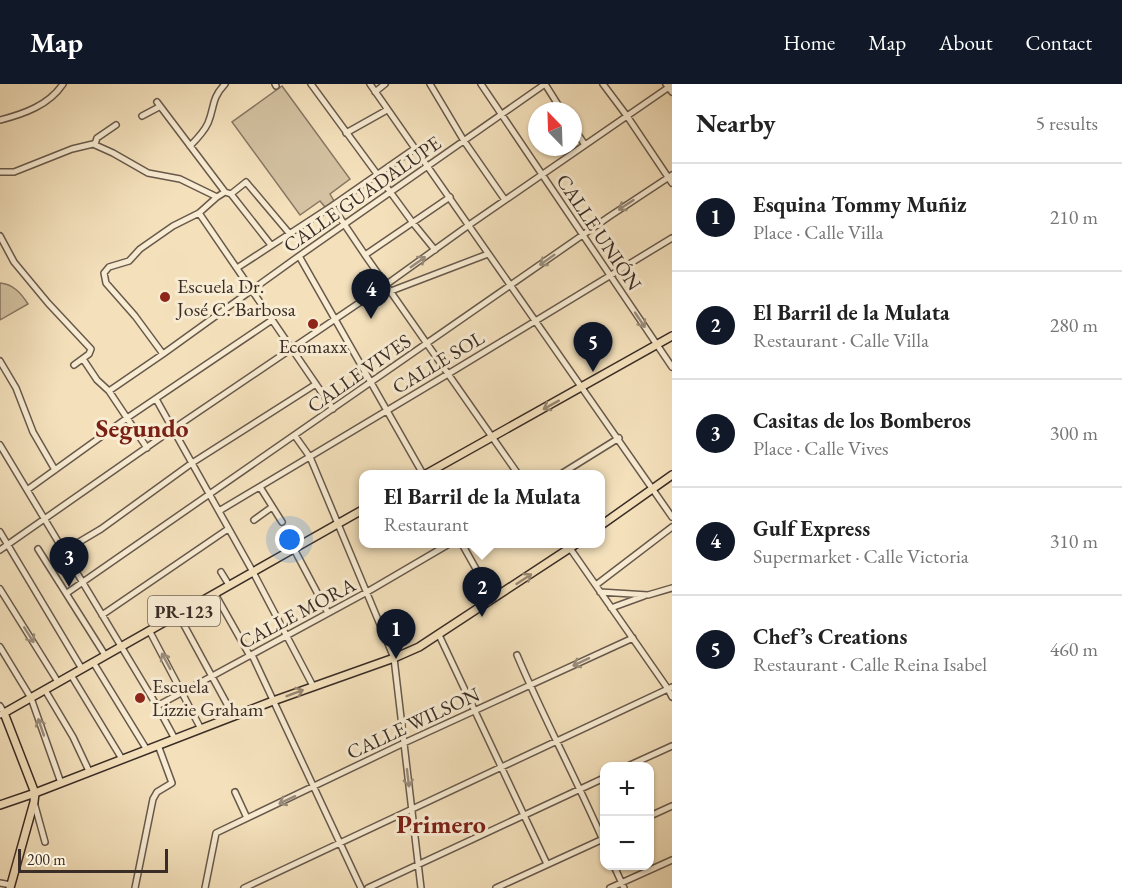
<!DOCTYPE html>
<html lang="en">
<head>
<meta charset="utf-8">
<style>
	:root { --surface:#fff; --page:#f6f6f6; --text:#222; --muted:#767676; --line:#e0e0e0; --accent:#111827 }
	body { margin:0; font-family:"EB Garamond",serif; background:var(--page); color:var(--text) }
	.controls { position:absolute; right:18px; bottom:18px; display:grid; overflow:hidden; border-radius:12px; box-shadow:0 2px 4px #0004 }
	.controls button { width:54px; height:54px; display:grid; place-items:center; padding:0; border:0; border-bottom:2px solid var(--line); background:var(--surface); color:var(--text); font:30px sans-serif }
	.compass { position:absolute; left:528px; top:18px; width:54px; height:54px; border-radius:50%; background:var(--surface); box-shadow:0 2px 4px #0004; rotate:337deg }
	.scale { position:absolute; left:18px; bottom:15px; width:150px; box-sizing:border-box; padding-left:6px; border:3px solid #3a2c26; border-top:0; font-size:16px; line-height:21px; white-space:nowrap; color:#3a2c26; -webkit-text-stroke:4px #f8ecd3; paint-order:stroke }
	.you { position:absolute; left:290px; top:456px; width:21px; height:21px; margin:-15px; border:4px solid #fff; border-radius:50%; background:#1a73e8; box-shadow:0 0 0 9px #1a73e833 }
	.badge { display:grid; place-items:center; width:39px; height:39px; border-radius:50%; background:var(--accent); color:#fff; font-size:20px; font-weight:700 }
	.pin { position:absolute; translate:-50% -50px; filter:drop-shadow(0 2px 3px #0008) }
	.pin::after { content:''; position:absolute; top:32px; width:21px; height:18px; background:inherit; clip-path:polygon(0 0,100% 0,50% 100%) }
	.popup { position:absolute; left:359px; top:386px; width:246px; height:78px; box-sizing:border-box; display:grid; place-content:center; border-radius:12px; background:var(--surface); filter:drop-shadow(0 2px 4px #0005); font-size:20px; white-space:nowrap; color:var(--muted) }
	.popup b { font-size:22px; color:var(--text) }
	.popup::after { content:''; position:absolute; left:50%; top:100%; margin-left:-12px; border:12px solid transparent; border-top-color:var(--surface) }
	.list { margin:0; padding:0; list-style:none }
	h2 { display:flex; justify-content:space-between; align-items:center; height:78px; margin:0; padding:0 24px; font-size:26px }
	h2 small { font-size:20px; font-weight:400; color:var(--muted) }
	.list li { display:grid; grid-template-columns:39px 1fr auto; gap:18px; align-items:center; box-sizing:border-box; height:108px; padding:0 24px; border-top:2px solid var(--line) }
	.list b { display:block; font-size:22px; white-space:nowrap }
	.list p { margin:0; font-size:20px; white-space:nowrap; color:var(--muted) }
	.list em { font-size:20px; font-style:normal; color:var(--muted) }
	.map { position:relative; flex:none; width:672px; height:804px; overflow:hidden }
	header { display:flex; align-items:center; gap:36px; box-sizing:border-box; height:84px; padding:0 30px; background:var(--accent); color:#fff }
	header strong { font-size:28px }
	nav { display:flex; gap:33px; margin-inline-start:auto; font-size:21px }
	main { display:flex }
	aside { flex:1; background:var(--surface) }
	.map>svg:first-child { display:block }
	.green { fill:#d4c2a2; stroke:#877764; stroke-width:1.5 }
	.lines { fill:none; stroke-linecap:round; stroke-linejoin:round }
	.minor-casing { stroke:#68594c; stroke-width:8 }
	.major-casing { stroke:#3a2c26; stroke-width:10 }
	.minor { stroke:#f8ecd3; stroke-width:5 }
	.major { stroke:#f4e1bc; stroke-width:7 }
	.oneway { stroke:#998c7c }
	.oneway2 { stroke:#978671 }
	.poi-dot { fill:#8f2418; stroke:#f8ecd3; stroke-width:2 }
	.labels { text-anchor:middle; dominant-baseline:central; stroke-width:6; stroke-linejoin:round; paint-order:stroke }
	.shield { fill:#f8ecd3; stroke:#73665a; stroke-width:1.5 }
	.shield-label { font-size:18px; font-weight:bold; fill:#3a2c26 }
	.street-label { font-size:20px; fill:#3a2c26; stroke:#f8ecd3 }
	.poi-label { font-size:20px; fill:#3a2c26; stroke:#f8ecd3; text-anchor:start }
	.district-label { font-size:26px; font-weight:bold; fill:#7a1f14; stroke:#f8ecd3 }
</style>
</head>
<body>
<header>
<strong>Map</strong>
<nav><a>Home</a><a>Map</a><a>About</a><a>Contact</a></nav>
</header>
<main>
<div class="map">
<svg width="672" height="804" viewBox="0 0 672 804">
	<rect width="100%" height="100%" fill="#f4e1bc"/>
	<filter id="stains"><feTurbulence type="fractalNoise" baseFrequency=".00333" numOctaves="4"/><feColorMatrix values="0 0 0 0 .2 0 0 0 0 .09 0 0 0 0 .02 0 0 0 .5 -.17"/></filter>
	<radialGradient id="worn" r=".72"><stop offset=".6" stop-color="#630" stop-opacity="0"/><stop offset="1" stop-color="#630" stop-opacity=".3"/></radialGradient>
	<!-- green -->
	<path class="green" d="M282,2L350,95L330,110L334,117L325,123L320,117L300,131L232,38Z
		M0,199C13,200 21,209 28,220L0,236Z"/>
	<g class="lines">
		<defs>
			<path id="minor" d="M275,0L276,2
				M311,0L413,139L435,166
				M370,0C471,144 572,288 672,433
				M430,0L464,57L505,116
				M481,0L672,283
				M545,0L562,27
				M603,0L627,32L672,99
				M666,0L672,8
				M375,8L385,0
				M157,18L225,108L231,110L271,161
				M142,32L159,23
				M0,36C24,30 49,21 63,0
				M573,43L585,61
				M346,49L387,26
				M95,60L97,54L116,41
				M190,62C197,55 204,48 208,39C215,22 211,15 225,0
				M0,88H14L72,65L93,60L113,69L148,89L180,95L217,113
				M231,110L246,98L289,149
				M332,122L365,171L518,390
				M199,129L333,325
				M0,152L14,178L48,219L91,265L89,270L74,281
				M365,171L450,113
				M299,172L423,390
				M237,184L332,122L414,65
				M391,207L488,170
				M163,270L135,232L106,199L104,189L109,183L129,177L140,165L173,142L199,129L217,113L225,108
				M83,275L97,296L109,307L147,364
				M0,277L16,304L33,348L55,386
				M109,307L163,270L299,172L545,0
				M156,315L253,488L313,602
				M295,352L310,373L394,574L421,804
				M0,361L157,622L175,655
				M561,390L619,354
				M260,403L282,438
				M27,406L127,334L272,236
				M219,427L448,290L672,154
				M254,436L272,423
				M0,448L82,585
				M462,460L493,515
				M567,460L668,605L672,613
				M38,465L105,571
				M294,465L328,529
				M0,466L173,345L387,200L469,141L672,1
				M64,467L101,445L192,379L316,300
				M221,488L229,501
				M596,501L672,443
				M0,505L58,598
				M600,508L648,511L672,504
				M67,509L610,132L672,91
				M215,510L250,572
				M611,524L644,512
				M178,530L234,633
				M102,531L228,445
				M149,546L201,645
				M439,551L547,780
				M0,563L31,614L61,699
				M252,571L361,804
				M517,571C543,633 575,692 602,754
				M93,578L147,666
				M71,591L122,675
				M45,606L73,653L89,687
				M0,622L4,629L0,631
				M157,622L367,508L449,460
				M628,682L672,662
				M235,708L247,734
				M34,718L45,758
				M650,732L672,722
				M614,782L624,804
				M0,799L11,801
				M135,804L153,715L157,708L172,699L158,661
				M205,804L216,749L404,659L633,554
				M244,804L672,603
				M368,804L604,694
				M496,804L603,755L602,754
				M610,804L672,776"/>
			<path id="major" d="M426,390L672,252
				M600,442L672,391
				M0,721L35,709L273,617L394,574L419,563L576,460
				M10,804L34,718L35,709L4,629L364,425"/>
		</defs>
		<!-- minor casing -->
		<use href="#minor" class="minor-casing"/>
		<!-- major casing -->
		<use href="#major" class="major-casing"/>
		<!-- minor -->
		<use href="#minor" class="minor"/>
		<!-- major -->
		<use href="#major" class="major"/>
	</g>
	<!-- one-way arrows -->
	<defs><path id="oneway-shaft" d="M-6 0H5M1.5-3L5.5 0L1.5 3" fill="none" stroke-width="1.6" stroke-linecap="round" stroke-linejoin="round" transform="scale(1.5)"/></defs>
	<g class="oneway">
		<use href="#oneway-shaft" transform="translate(626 121) rotate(147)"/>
		<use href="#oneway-shaft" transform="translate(547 176) rotate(145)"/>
		<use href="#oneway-shaft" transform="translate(418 178) rotate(-35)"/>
		<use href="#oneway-shaft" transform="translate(640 236) rotate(56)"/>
		<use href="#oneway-shaft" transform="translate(29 551) rotate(58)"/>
		<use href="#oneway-shaft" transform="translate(166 577) rotate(-118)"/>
		<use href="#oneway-shaft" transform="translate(581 578) rotate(155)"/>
		<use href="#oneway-shaft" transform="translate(41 643) rotate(-109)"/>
		<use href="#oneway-shaft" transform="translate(408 694) rotate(83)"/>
		<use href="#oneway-shaft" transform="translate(287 716) rotate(155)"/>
	</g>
	<g class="oneway2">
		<use href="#oneway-shaft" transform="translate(551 321) rotate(151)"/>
		<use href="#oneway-shaft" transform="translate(524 495) rotate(-33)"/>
		<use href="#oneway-shaft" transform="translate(295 609) rotate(-21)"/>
	</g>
	<!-- markers -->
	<g class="poi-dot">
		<circle cx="165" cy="213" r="6"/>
		<circle cx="313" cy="240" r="6"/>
		<circle cx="140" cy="614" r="6"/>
	</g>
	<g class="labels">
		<!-- shield labels -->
		<rect class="shield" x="148" y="512" width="72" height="30" rx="4.5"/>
		<g class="shield-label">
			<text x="184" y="527">PR-123</text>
		</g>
		<!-- street labels -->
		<g class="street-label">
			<text transform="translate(362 110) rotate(-35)">CALLE GUADALUPE</text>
			<text transform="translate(599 148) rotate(56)">CALLE UNIÓN</text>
			<text transform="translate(438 278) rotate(-31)">CALLE SOL</text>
			<text transform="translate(359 289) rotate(-35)">CALLE VIVES</text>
			<text transform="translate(297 529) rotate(-28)">CALLE MORA</text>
			<text transform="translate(413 639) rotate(-25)">CALLE WILSON</text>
		</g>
		<!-- poi labels -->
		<g class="poi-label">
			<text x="177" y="202">Escuela Dr.<tspan x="177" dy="23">José C. Barbosa</tspan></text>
			<text x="313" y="262" text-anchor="middle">Ecomaxx</text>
			<text x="152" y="602">Escuela<tspan x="152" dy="23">Lizzie Graham</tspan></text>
		</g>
		<!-- district labels -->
		<g class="district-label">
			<text x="142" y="344">Segundo</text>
			<text x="441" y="740">Primero</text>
		</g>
	</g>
	<rect width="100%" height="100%" filter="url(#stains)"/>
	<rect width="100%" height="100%" fill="url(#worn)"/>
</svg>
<div class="controls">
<button>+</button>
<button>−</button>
</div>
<svg class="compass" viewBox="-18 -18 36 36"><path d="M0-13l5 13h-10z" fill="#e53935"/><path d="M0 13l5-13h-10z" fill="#767676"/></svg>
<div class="scale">200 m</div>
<div class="you"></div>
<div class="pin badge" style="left:396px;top:575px">1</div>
<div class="pin badge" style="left:482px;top:533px">2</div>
<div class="popup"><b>El Barril de la Mulata</b>Restaurant</div>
<div class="pin badge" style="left:69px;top:503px">3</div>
<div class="pin badge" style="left:371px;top:235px">4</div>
<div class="pin badge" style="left:593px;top:288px">5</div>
</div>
<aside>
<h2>Nearby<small>5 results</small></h2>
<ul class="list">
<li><span class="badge">1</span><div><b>Esquina Tommy Muñiz</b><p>Place · Calle Villa</p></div><em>210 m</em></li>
<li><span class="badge">2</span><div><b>El Barril de la Mulata</b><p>Restaurant · Calle Villa</p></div><em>280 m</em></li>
<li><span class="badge">3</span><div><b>Casitas de los Bomberos</b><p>Place · Calle Vives</p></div><em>300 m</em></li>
<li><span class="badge">4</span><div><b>Gulf Express</b><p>Supermarket · Calle Victoria</p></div><em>310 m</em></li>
<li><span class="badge">5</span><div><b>Chef’s Creations</b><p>Restaurant · Calle Reina Isabel</p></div><em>460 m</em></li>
</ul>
</aside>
</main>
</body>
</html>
